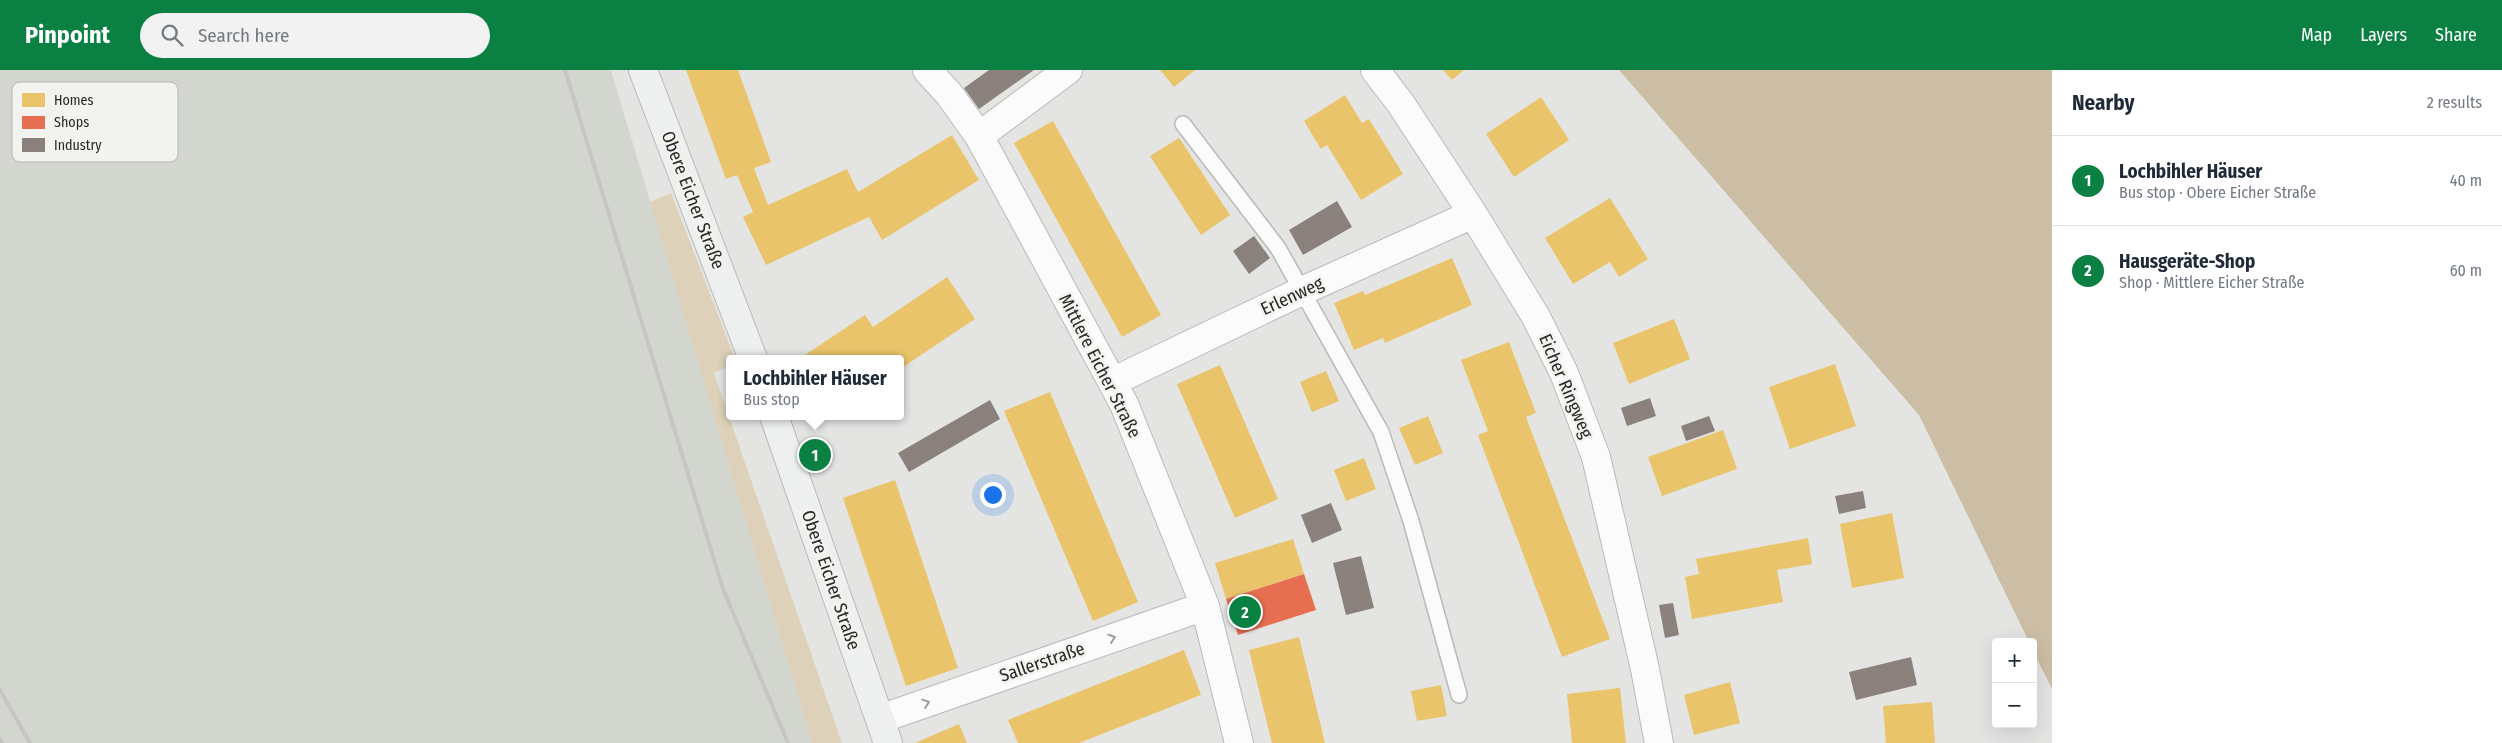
<!DOCTYPE html>
<html lang="en">
<head>
<meta charset="utf-8">
<style>
	:root { --surface:#fff; --page:#f2f2f3; --text:#1f2937; --muted:#747a83; --line:#e0e1e3; --accent:#0b8043 }
	body { margin:0; font-family:"Fira Sans Condensed",sans-serif; background:var(--page); color:var(--text) }
	.controls { position:absolute; right:15px; bottom:15px; display:grid; overflow:hidden; border-radius:5px; box-shadow:0 5px 20px #0002 }
	.controls button { width:45px; height:45px; display:grid; place-items:center; padding:0; border:0; border-bottom:1px solid var(--line); background:var(--surface); color:var(--text); font:25px sans-serif }
	.you { position:absolute; left:992px; top:424px; width:18px; height:18px; margin:-12px; border:4px solid #fff; border-radius:50%; background:#1a73e8; box-shadow:0 0 0 8px #1a73e833 }
	.badge { display:grid; place-items:center; width:32px; height:32px; border-radius:50%; background:var(--accent); color:#fff; font-size:16px; font-weight:700 }
	.pin { position:absolute; translate:-50% -50%; border:2px solid #fff; box-shadow:0 1px 5px #0006 }
	.popup { position:absolute; left:726px; top:285px; width:178px; height:65px; box-sizing:border-box; display:grid; place-content:center; border-radius:5px; background:var(--surface); filter:drop-shadow(0 1px 4px #0005); font-size:16px; white-space:nowrap; color:var(--muted) }
	.popup b { font-size:19px; color:var(--text) }
	.popup::after { content:''; position:absolute; left:50%; top:100%; margin-left:-10px; border:10px solid transparent; border-top-color:var(--surface) }
	.list { margin:0; padding:0; list-style:none }
	h2 { display:flex; justify-content:space-between; align-items:center; height:65px; margin:0; padding:0 20px; font-size:21px }
	h2 small { font-size:16px; font-weight:400; color:var(--muted) }
	.list li { display:grid; grid-template-columns:32px 1fr auto; gap:15px; align-items:center; box-sizing:border-box; height:90px; padding:0 20px; border-top:1px solid var(--line) }
	.list b { display:block; font-size:19px; white-space:nowrap }
	.list p { margin:0; font-size:16px; white-space:nowrap; color:var(--muted) }
	.list em { font-size:16px; font-style:normal; color:var(--muted) }
	.icon { flex:none; width:28px; height:28px; fill:none; stroke:currentColor; stroke-width:2; stroke-linecap:round; stroke-linejoin:round }
	.map { position:relative; flex:none; width:2052px; height:673px; overflow:hidden }
	header { display:flex; align-items:center; gap:30px; box-sizing:border-box; height:70px; padding:0 25px; background:var(--accent); color:#fff }
	header strong { font-size:24px }
	nav { display:flex; gap:28px; margin-inline-start:auto; font-size:18px }
	.search { width:350px; height:45px; background:var(--page); display:flex; align-items:center; gap:12px; box-sizing:border-box; padding:0 18px; border-radius:28px; color:var(--muted); font-size:19px }
	main { display:flex }
	aside { flex:1; background:var(--surface) }
	.map>svg:first-child { display:block }
	.built { fill:#d3d6cf }
	.green { fill:#ddd1b9 }
	.forest { fill:#cbbea4 }
	.homes { fill:#e9c46a }
	.shops { fill:#e76f51 }
	.industry { fill:#8a817c }
	.lines { fill:none; stroke-linecap:round; stroke-linejoin:round }
	.lane-casing { stroke:#b9bab8; stroke-width:18 }
	.street-casing { stroke:#b9bab8; stroke-width:30 }
	.secondary-casing { stroke:#b9bab8; stroke-width:30 }
	.lane { stroke:#fbfbfb; stroke-width:15 }
	.street { stroke:#fbfbfb; stroke-width:28 }
	.secondary { stroke:#edf0ee; stroke-width:28 }
	.rail { stroke:#c5c6c4; stroke-width:4 }
	.oneway { stroke:#9c9c9c }
	.labels { text-anchor:middle; dominant-baseline:central; stroke-width:5; stroke-linejoin:round; paint-order:stroke }
	.street-label { font-size:18px; fill:#282827; stroke:#f2f3ef }
	.key { fill:#f2f3ef; stroke:#b5b6b3; stroke-width:1 }
	.key-label { font-size:14px; fill:#282827 }
</style>
</head>
<body>
<header>
<strong>Pinpoint</strong>
<div class="search"><svg class="icon" aria-label="search" viewBox="0 0 24 24"><circle cx="10" cy="10" r="6"/><path d="M15 15l6 6"/></svg>Search here</div>
<nav><a>Map</a><a>Layers</a><a>Share</a></nav>
</header>
<main>
<div class="map">
<svg width="2052" height="673" viewBox="0 0 2052 673">
	<rect width="100%" height="100%" fill="#e4e5e3"/>
	<!-- built -->
	<path class="built" d="M0,0H611L812,673H0Z"/>
	<!-- green -->
	<path class="green" d="M671,123L735,289H730V295L714,303L842,673H812L650,132Z"/>
	<!-- forest -->
	<path class="forest" d="M1619,0H2052V619L2033,581V572H2029L1919,345Z"/>
	<!-- homes -->
	<path class="homes" d="M686,0H738L771,92L754,98L768,135L847,99L858,122L952,65L979,110L882,170L869,147L766,195L743,147L753,142L737,105L726,109Z
		M1160,0H1195L1174,17Z
		M1443,0H1464L1452,10Z
		M1345,25L1362,53L1369,49L1403,104L1361,130L1327,75L1321,79L1304,51Z
		M1541,27L1569,70L1514,107L1486,64Z
		M1053,51L1161,245L1122,267L1014,73Z
		M1179,68L1230,145L1201,165L1150,86Z
		M1610,128L1648,189L1619,207L1610,192L1573,214L1545,168Z
		M1452,188L1472,235L1385,273L1383,268L1354,280L1334,233L1363,221L1365,225Z
		M947,207L975,249L900,299V289L893,287L890,289H799L865,245L873,257Z
		M1674,249L1690,289L1629,314L1613,273Z
		M1509,272L1536,343L1526,347L1610,569L1562,587L1478,365L1488,361L1461,290Z
		M1835,294L1856,356L1790,379L1769,317Z
		M1220,295L1278,429L1235,448L1177,314Z
		M1326,301L1339,331L1312,342L1300,312Z
		M1050,322L1138,532L1093,551L1004,341Z
		M1428,346L1443,383L1415,395L1399,358Z
		M1723,360L1737,399L1662,426L1648,387Z
		M1364,388L1376,419L1346,431L1334,400Z
		M895,410L958,598L906,616L843,428Z
		M1892,443L1904,508L1852,518L1840,454Z
		M1808,468L1812,494L1777,500L1783,532L1692,549L1685,507L1699,504L1696,489Z
		M1293,469L1304,504L1226,529L1215,493Z
		M1299,567L1325,673H1272L1249,580Z
		M1184,580L1201,625L1079,673H1018L1008,650Z
		M1730,612L1740,653L1694,665L1684,625Z
		M1441,615L1447,646L1417,651L1411,621Z
		M1620,618L1626,673H1572L1567,624Z
		M1932,632L1935,673H1886L1883,636Z
		M959,654L967,673H915Z"/>
	<!-- shops -->
	<path class="shops" d="M1304,504L1316,540L1238,565L1226,529Z"/>
	<!-- industry -->
	<path class="industry" d="M989,0H1034L979,39L964,18Z
		M1337,131L1352,157L1303,185L1289,160Z
		M1254,166L1270,188L1249,204L1233,181Z
		M1650,328L1656,346L1627,356L1621,338Z
		M990,330L1000,349L909,402L898,383Z
		M1709,346L1715,361L1686,371L1681,356Z
		M1863,421L1866,438L1839,444L1835,426Z
		M1331,433L1342,460L1312,473L1301,445Z
		M1361,486L1374,538L1346,545L1333,493Z
		M1673,533L1679,565L1665,568L1659,535Z
		M1911,587L1917,615L1856,630L1849,602Z"/>
	<g class="lines">
		<defs>
			<path id="lane" d="M1183,54L1278,178L1381,362L1411,451L1459,625"/>
			<path id="street" d="M927,0L949,24L979,66L1124,334L1205,536L1239,673
				M1375,0L1401,34L1473,144L1536,247L1564,303L1596,387L1645,599L1659,673
				M979,66L1068,0
				M1112,312L1302,221L1473,144
				M880,649L1205,536"/>
			<path id="secondary" d="M643,0L753,289
				M774,346L888,673"/>
		</defs>
		<!-- lane casing -->
		<use href="#lane" class="lane-casing"/>
		<!-- street casing -->
		<use href="#street" class="street-casing"/>
		<!-- secondary casing -->
		<use href="#secondary" class="secondary-casing"/>
		<!-- lane -->
		<use href="#lane" class="lane"/>
		<!-- street -->
		<use href="#street" class="street"/>
		<!-- secondary -->
		<use href="#secondary" class="secondary"/>
		<!-- rail -->
		<path class="rail" d="M565,0L723,519L788,673
			M0,620L30,673
			M0,669L2,673"/>
	</g>
	<!-- one-way arrows -->
	<defs><path id="oneway-chevron" d="M-2-3.5L2.5 0L-2 3.5" fill="none" stroke-width="1.6" stroke-linecap="round" stroke-linejoin="round" transform="scale(1.25)"/></defs>
	<g class="oneway">
		<use href="#oneway-chevron" transform="translate(1112 568) rotate(-19)"/>
		<use href="#oneway-chevron" transform="translate(926 633) rotate(-19)"/>
	</g>
	<g class="labels">
		<!-- street labels -->
		<g class="street-label">
			<text transform="translate(693 130) rotate(69)">Obere Eicher Straße</text>
			<text transform="translate(1292 226) rotate(-25)">Erlenweg</text>
			<text transform="translate(1100 296) rotate(63)">Mittlere Eicher Straße</text>
			<text transform="translate(1566 316) rotate(67)">Eicher Ringweg</text>
			<text transform="translate(831 510) rotate(71)">Obere Eicher Straße</text>
			<text transform="translate(1042 592) rotate(-19)">Sallerstraße</text>
		</g>
	</g>
	<!-- legend -->
	<rect x="12" y="12" width="166" height="80" rx="8" class="key"/>
	<rect x="22" y="23" width="23" height="14" fill="#e9c46a"/>
	<rect x="22" y="46" width="23" height="13" fill="#e76f51"/>
	<rect x="22" y="68" width="23" height="14" fill="#8a817c"/>
	<g class="key-label">
		<text x="54" y="35">Homes</text>
		<text x="54" y="57">Shops</text>
		<text x="54" y="80">Industry</text>
	</g>
</svg>
<div class="controls">
<button>+</button>
<button>−</button>
</div>
<div class="you"></div>
<div class="pin badge" style="left:815px;top:385px">1</div>
<div class="popup"><b>Lochbihler Häuser</b>Bus stop</div>
<div class="pin badge" style="left:1245px;top:542px">2</div>
</div>
<aside>
<h2>Nearby<small>2 results</small></h2>
<ul class="list">
<li><span class="badge">1</span><div><b>Lochbihler Häuser</b><p>Bus stop · Obere Eicher Straße</p></div><em>40 m</em></li>
<li><span class="badge">2</span><div><b>Hausgeräte-Shop</b><p>Shop · Mittlere Eicher Straße</p></div><em>60 m</em></li>
</ul>
</aside>
</main>
</body>
</html>
